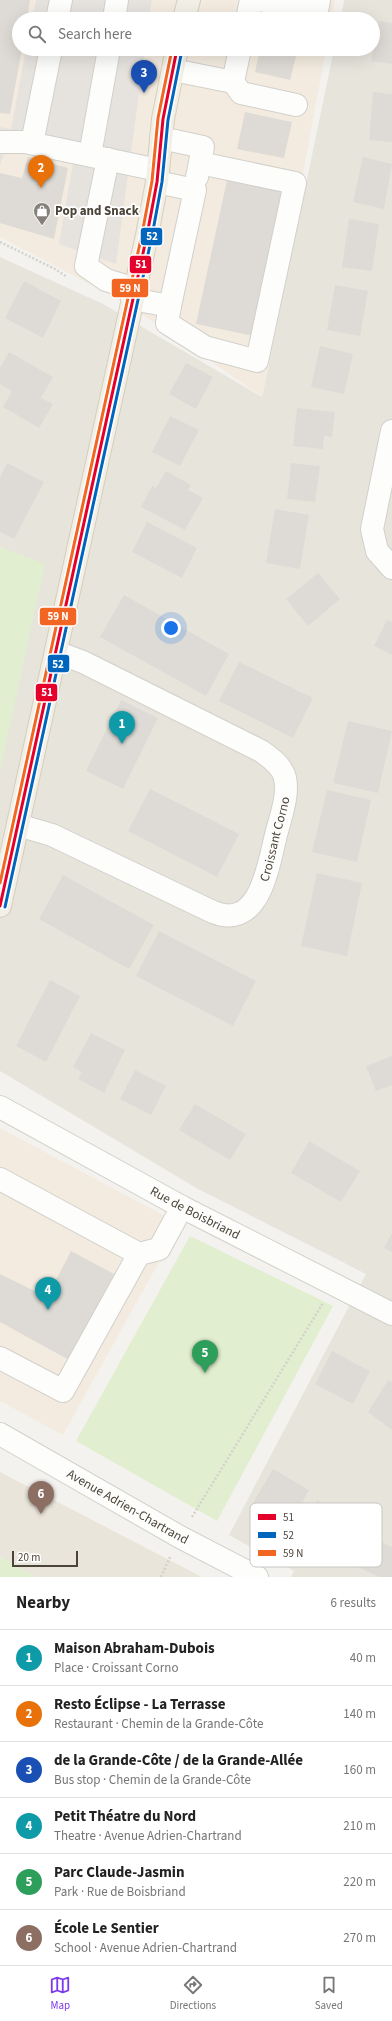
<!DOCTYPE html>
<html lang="en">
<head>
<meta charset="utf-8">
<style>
	:root { --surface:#fff; --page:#f6f6f6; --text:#222; --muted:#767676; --line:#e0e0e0; --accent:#7c3aed }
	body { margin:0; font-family:"Source Sans 3",sans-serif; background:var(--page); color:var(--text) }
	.scale { position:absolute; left:12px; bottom:10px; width:66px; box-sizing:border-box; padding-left:4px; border:2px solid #4b4439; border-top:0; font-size:11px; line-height:14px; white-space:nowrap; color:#4b4439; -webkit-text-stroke:3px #fff; paint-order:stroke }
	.you { position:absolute; left:171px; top:628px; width:14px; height:14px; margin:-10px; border:3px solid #fff; border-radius:50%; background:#1a73e8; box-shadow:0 0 0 6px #1a73e833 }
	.badge { display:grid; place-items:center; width:26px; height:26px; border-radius:50%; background:var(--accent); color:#fff; font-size:13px; font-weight:700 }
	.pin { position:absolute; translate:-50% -33px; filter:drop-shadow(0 1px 2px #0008) }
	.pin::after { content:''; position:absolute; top:21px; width:14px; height:12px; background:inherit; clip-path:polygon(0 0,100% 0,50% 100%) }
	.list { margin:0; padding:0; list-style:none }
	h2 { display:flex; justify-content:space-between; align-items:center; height:52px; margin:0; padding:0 16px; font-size:17px }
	h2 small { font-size:13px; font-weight:400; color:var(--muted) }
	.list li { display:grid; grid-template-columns:26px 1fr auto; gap:12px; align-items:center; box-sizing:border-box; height:56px; padding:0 16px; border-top:1px solid var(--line) }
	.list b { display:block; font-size:15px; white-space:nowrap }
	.list p { margin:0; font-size:13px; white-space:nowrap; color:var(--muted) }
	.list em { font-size:13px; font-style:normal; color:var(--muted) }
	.icon { flex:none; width:22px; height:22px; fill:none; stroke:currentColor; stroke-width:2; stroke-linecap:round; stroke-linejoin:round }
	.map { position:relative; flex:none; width:392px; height:1577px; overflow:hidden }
	.search { position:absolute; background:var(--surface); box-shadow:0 4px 16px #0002; left:12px; right:12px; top:12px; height:44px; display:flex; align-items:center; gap:10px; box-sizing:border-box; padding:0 14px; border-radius:22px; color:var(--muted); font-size:15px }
	.sheet { height:388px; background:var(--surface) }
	nav { display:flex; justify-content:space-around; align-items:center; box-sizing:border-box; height:56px; border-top:1px solid var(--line); background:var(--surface); font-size:11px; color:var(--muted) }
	nav a { display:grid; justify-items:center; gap:2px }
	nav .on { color:var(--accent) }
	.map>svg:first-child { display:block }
	.residential { fill:#e7e4dc }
	.commercial { fill:#f3ebdf }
	.education { fill:#eae5da }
	.green { fill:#e1eecf }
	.parking { fill:#e6e3df }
	.building { fill:#dedbd6 }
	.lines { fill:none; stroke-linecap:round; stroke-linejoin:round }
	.minor-casing { stroke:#d2d0cb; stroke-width:24 }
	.major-casing { stroke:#d6cebb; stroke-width:24 }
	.path { stroke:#d3d2cc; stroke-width:2.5; stroke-dasharray:2 2; stroke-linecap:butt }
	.minor { stroke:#fdfdfc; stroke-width:22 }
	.major { stroke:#f2efe6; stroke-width:22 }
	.bus-1-casing { stroke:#fff; stroke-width:6 }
	.bus-2-casing { stroke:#fff; stroke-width:6 }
	.bus-3-casing { stroke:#fff; stroke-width:6 }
	.bus-1 { stroke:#e4002b; stroke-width:3 }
	.bus-2 { stroke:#0065bd; stroke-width:3 }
	.bus-3 { stroke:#f26522; stroke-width:3 }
	.labels { text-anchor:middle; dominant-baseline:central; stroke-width:3.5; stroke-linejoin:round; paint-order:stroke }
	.poi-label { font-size:13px; font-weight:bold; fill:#4b4439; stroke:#fff; text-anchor:start }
	.street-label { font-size:13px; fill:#4b4439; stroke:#fff }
	.key { fill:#fff; stroke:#c9c7c4; stroke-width:1 }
	.key-label { font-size:11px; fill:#4b4439 }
	.line-badge { stroke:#fff; stroke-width:1.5 }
	.badge-label { font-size:11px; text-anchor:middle; font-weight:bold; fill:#fff }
</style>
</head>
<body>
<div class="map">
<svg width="392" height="1577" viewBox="0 0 392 1577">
	<rect width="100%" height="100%" fill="#f4f2ee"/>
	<!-- residential -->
	<path class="residential" d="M344,0H392V1577H291L294,1571L229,1535L366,1274L198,1189L0,1071V257L103,304L262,397L334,49H373V19H341Z"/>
	<!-- commercial -->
	<path class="commercial" d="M0,0H335L332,19H19V49H326L262,397L154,322L99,289L0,237Z
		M0,1128L180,1224L63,1435L0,1401Z"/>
	<!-- education -->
	<path class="education" d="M0,1472L200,1576V1577H36L0,1557Z"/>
	<!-- green -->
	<path class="green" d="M0,547L45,564L0,771Z
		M190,1236L333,1306L217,1521L76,1441Z
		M0,1557L36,1577H0Z"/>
	<!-- parking -->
	<path class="parking" d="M36,0H152L149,19H32Z
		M26,49H145L116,264L59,244L73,163L8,144L0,165V127L11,129Z"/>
	<!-- building -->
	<path class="building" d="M0,0H30L27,19H19V49H22L10,114L0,113Z
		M379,21L392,23V64L371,61Z
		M260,49H298L290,80L255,72Z
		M373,92L392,94V142L369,140Z
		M245,112L292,122L284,158L237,149Z
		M28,157L68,168L54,239L0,223V173L22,178Z
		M363,157L392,164L384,209L353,202Z
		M227,180L289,193L258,337L196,324Z
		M349,219L379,224L372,271L342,267Z
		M24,281L61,301L43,338L5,318Z
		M335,285L368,291L360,336L327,330Z
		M320,346L353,354L344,394L311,387Z
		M9,352L53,377L41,398L53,404L39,428L3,407L12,391L0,384V368Z
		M186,363L213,377L196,409L169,394Z
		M297,408L335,412L332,437L324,436L323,449L293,446Z
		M170,416L199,430L180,466L152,452Z
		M7,463L44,482L14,539L0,532V477Z
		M291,463L320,466L315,502L287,499Z
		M166,471L191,485L188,490L203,498L185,530L141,507L152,486L156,488Z
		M275,509L309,515L300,569L266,563Z
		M147,522L197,548L182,578L132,552Z
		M318,573L340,599L308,626L286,599Z
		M124,595L229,654L206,696L100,637Z
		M387,620L392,622V655L374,646Z
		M239,662L313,698L293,738L219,701Z
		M121,700L158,718L123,789L86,771Z
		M348,721L392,731L378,793L333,783Z
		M150,789L239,834L217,877L128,831Z
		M327,790L371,800L357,862L312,852Z
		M317,873L362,883L347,956L301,946Z
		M63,875L154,925L129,969L39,919Z
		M159,931L256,981L233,1026L136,976Z
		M50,980L80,996L46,1062L16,1046Z
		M91,1033L125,1050L104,1093L78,1079L82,1072L73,1067Z
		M392,1056V1085L376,1091L366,1066Z
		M135,1070L166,1086L151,1115L120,1099Z
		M195,1104L246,1134L230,1160L179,1130Z
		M309,1141L360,1171L341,1202L291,1173Z
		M392,1233V1252L384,1248Z
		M71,1251L114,1274L69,1360L0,1322V1274L47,1297Z
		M332,1351L370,1371L353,1404L315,1384Z
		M388,1380L392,1382V1430L368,1412Z
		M273,1469L309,1490L285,1532L268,1522L272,1515L253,1503Z
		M317,1500L362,1524L343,1558L298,1534Z
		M373,1538L392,1547V1577H379L358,1567Z"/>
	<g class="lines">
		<defs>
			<g id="minor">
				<path d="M259,0L317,11L319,0"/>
				<path d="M57,19L61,0"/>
				<path d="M114,19L117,0"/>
				<path d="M247,19L251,0"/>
				<path d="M173,70L233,82L240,49"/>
				<path d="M233,82L241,93L296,105"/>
				<path d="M161,138L203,147L197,177"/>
				<path d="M0,142H25L158,170"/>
				<path d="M32,143L51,49"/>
				<path d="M90,155L109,49"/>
				<path d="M108,159L86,266L106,280L135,289"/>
				<path d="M132,299L170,306L195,190L157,182"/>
				<path d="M170,306L167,323L205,347L257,361L295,183L200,163"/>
				<path d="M392,431L372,529L377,551L392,568"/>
				<path id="s1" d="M18,825L52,835L213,912C260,931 268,866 276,835C280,818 289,796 285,778C282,766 271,758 261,751L83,662L56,652"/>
				<path id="s2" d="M0,1107L182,1207L392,1314"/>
				<path d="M0,1179L139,1254"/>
				<path d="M0,1358L63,1391L139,1254L159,1249L182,1207"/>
				<path id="s3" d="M0,1434L180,1537L257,1577"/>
			</g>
			<path id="major" d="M184,19L189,0
				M0,906L147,235L157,182L163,119L177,49"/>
		</defs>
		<!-- minor casing -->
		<use href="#minor" class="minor-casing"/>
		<!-- major casing -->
		<use href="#major" class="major-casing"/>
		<!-- path -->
		<path class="path" d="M0,242L55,269L67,277
			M192,1517L323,1303
			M161,1577L170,1557"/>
		<!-- minor -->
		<use href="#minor" class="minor"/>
		<!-- major -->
		<use href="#major" class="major"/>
		<defs>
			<path id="bus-1" d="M0,906L147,235L157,182L163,119L177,49"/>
			<path id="bus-2" d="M5,907L152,236L162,182L168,120L182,50"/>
			<path id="bus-3" d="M0,883L142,234L152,181L158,118L172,49"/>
		</defs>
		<!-- bus-1 casing -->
		<use href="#bus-1" class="bus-1-casing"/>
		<!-- bus-2 casing -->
		<use href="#bus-2" class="bus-2-casing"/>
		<!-- bus-3 casing -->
		<use href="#bus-3" class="bus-3-casing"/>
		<!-- bus-1 -->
		<use href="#bus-1" class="bus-1"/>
		<!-- bus-2 -->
		<use href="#bus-2" class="bus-2"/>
		<!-- bus-3 -->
		<use href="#bus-3" class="bus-3"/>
	</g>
	<!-- icons -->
	<defs>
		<symbol id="shop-pin" viewBox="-11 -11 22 30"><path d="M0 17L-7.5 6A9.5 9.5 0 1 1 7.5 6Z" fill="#868178" stroke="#fff"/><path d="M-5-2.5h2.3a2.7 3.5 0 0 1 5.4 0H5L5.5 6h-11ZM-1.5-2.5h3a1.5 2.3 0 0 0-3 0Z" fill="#fff"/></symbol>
	</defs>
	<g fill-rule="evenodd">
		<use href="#shop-pin" x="32" y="201" width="20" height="27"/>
	</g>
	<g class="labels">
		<!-- poi labels -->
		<g class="poi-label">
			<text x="55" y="211">Pop and Snack</text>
		</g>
		<!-- street labels -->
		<g class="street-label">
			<text stroke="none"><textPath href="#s1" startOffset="326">Croissant Corno</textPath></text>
			<text stroke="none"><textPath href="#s2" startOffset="222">Rue de Boisbriand</textPath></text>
			<text stroke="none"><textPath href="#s3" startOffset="147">Avenue Adrien-Chartrand</textPath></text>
		</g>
	</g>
	<!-- legend -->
	<rect x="250" y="1503" width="132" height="64" rx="6" class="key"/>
	<rect x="258" y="1514" width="18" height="6" fill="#e4002b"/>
	<rect x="258" y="1532" width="18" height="6" fill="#0065bd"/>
	<rect x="258" y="1550" width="18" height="6" fill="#f26522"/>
	<g class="key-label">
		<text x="283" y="1521">51</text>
		<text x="283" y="1539">52</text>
		<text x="283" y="1557">59 N</text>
	</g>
	<g class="line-badge">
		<rect x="140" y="227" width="23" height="19" rx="4" fill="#0065bd"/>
		<rect x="129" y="255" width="23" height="19" rx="4" fill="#e4002b"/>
		<rect x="111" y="278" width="38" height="20" rx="4" fill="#f26522"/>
		<rect x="39" y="607" width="38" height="19" rx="4" fill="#f26522"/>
		<rect x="47" y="654" width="23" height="19" rx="4" fill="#0065bd"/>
		<rect x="35" y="683" width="23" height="19" rx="4" fill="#e4002b"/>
	</g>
	<g class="badge-label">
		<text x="152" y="240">52</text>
		<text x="141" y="268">51</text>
		<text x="130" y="292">59 N</text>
		<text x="58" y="620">59 N</text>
		<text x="58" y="668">52</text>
		<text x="47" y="696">51</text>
	</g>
</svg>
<div class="scale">20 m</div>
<div class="you"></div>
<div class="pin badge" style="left:122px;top:744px;background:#0f9aa8">1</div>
<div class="pin badge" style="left:41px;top:188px;background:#e8710a">2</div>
<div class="pin badge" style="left:144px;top:93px;background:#1a4fb4">3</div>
<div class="pin badge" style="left:48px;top:1310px;background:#0f9aa8">4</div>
<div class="pin badge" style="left:205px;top:1373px;background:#2e9e5b">5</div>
<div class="pin badge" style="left:41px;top:1514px;background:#8d6e63">6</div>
<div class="search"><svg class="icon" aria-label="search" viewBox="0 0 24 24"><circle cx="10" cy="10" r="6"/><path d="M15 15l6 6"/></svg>Search here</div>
</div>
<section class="sheet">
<h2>Nearby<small>6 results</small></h2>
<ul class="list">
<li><span class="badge" style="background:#0f9aa8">1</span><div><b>Maison Abraham-Dubois</b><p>Place · Croissant Corno</p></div><em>40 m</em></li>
<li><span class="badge" style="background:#e8710a">2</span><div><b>Resto Éclipse - La Terrasse</b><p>Restaurant · Chemin de la Grande-Côte</p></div><em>140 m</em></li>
<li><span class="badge" style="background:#1a4fb4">3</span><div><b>de la Grande-Côte / de la Grande-Allée</b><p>Bus stop · Chemin de la Grande-Côte</p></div><em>160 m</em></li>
<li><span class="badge" style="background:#0f9aa8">4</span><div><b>Petit Théatre du Nord</b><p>Theatre · Avenue Adrien-Chartrand</p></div><em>210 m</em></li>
<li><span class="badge" style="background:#2e9e5b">5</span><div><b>Parc Claude-Jasmin</b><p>Park · Rue de Boisbriand</p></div><em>220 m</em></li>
<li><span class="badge" style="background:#8d6e63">6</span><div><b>École Le Sentier</b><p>School · Avenue Adrien-Chartrand</p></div><em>270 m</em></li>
</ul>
</section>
<nav>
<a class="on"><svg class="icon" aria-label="map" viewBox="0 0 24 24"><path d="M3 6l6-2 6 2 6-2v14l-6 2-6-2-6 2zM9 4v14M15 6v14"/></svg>Map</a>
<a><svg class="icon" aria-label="directions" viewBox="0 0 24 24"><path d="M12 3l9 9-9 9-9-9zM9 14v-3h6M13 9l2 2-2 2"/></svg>Directions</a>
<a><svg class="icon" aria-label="saved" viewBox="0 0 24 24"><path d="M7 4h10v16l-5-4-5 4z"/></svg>Saved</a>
</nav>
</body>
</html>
